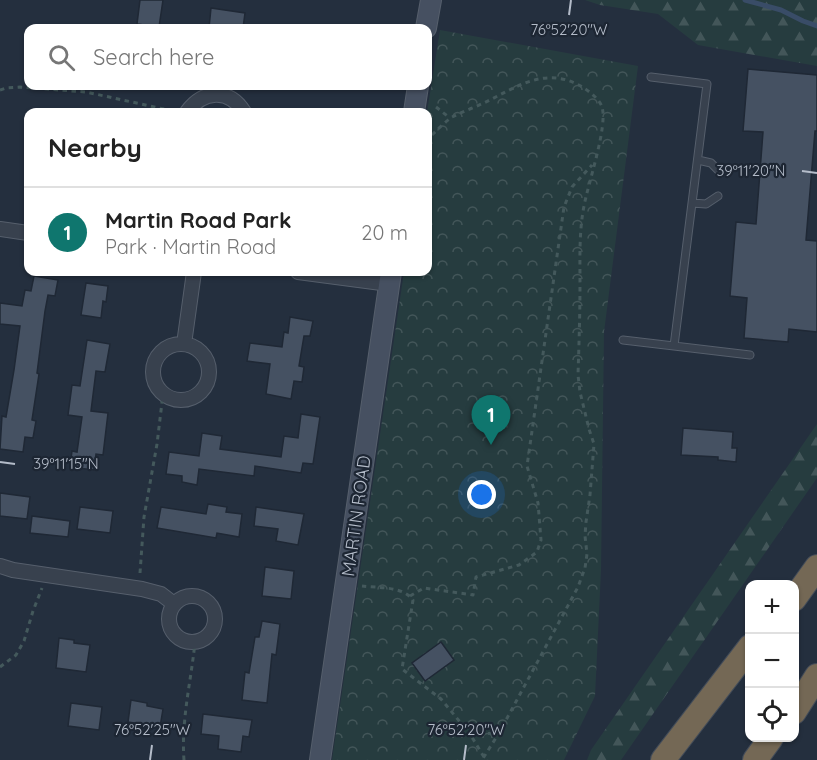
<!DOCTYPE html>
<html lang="en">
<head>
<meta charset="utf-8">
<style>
	:root { --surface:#fff; --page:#f2f2f2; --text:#222; --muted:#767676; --line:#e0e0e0; --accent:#0f766e }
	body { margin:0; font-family:Quicksand,sans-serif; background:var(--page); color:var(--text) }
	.controls { position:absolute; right:18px; bottom:18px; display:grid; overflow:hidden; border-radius:12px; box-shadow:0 2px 4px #0004 }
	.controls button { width:54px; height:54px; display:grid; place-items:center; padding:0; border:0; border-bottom:2px solid var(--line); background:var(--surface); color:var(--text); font:30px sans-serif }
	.you { position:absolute; left:482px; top:495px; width:21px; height:21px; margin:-15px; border:4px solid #fff; border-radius:50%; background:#1a73e8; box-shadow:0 0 0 9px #1a73e833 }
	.badge { display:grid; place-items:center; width:39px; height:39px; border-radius:50%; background:var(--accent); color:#fff; font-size:20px; font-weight:700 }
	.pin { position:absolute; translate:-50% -50px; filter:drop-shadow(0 2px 3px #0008) }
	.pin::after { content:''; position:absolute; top:32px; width:21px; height:18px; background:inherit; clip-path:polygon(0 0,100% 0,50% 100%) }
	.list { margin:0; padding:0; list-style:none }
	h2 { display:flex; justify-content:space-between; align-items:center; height:78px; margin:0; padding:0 24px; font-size:26px }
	h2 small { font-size:20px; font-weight:400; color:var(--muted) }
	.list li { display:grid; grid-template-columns:39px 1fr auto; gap:18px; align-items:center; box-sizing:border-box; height:90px; padding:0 24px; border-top:2px solid var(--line) }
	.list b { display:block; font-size:22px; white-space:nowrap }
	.list p { margin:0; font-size:20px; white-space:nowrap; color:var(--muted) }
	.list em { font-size:20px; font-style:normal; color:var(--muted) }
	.icon { flex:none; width:33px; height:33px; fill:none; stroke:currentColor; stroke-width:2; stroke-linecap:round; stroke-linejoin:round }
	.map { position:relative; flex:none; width:817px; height:760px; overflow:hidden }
	.search { position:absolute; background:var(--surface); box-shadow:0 2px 4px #0004; left:24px; top:24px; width:408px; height:66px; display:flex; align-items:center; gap:15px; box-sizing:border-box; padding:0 21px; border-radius:12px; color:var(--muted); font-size:22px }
	.panel { position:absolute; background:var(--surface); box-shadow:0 2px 4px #0004; left:24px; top:108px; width:408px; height:168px; border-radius:12px }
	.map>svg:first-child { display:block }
	.forest { fill:url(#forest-firs) }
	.park { fill:url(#park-crowns) }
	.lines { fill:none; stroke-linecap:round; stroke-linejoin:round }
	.stream { stroke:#394c67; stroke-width:5 }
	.building { fill:#455162; stroke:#1f2835; stroke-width:1.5 }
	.lane-casing { stroke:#565f6c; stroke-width:9 }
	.street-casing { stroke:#565f6c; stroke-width:16 }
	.secondary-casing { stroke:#565f6c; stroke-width:22 }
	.highway-casing { stroke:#434c59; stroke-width:26 }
	.path { stroke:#44595c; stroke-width:3; stroke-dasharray:4.5 4.5; stroke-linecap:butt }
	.lane { stroke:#38414e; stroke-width:7 }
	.street { stroke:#38414e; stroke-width:14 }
	.secondary { stroke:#465061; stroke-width:20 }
	.highway { stroke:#746855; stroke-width:24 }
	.ticks { fill:none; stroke:#b4bcc9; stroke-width:2 }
	.labels { text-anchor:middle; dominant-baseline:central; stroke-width:4.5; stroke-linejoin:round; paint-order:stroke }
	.street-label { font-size:18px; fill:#b4bcc9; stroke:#1d2633 }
	.ticks-label { font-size:15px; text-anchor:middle; fill:#b4bcc9; stroke:#1d2633; stroke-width:4.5; stroke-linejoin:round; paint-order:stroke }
</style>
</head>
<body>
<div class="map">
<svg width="817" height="760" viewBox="0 0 817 760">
	<defs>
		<pattern id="forest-firs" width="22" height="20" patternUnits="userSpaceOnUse" patternTransform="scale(1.5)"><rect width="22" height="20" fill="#263c3f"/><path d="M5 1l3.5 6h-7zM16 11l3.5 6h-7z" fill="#435659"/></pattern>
		<pattern id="park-crowns" width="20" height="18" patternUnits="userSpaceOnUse" patternTransform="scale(1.5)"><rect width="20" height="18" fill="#263c3f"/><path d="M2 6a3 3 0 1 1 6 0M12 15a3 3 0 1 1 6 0" fill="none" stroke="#435659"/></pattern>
	</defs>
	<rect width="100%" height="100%" fill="#242f3e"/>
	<!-- forest -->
	<path class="forest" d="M585,0H817V66L698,45L658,14L600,5Z
		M817,424V478L621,760H587L591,750Z"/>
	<!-- park -->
	<path class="park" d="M440,30L638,66L604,332L601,570L595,696L564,760H332L404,272H428L427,112Z"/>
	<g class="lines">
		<!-- stream -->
		<path class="stream" d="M745,0L781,10L803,21L817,26"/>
	</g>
	<!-- building -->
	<path class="building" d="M140,0H163L159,27L137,24Z
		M211,8L245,13L243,28H209Z
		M748,69L817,75V131H815L806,240L817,241V332L789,329L788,342L744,338L747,298L730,296L736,222L756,224L763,132L743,131Z
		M34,276L58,280L55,296L48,295L45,311L37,373L39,374L32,420L36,421L33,438L25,437L23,452L0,449L2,416L6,417L14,370L20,326L0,324V303L22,306L25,290L31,291Z
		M86,283L108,286L106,302L103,301L101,318L81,315Z
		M290,317L313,321L310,336H304L299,366L304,367L302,382L294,381L291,399L266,394L270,364L247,361L250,343L282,347L284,332L288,333Z
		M87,340L110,344L105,372L96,371L91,411L108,413L103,455L96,454L94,470L70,467L72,451L77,452L82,417L68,415L72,385L80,386Z
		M301,414L320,417L313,464L303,463L301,473L255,466L254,476L199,469L197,485L182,482V476L166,474L169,452L199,456L202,433L222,436L220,449L281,457L284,436L298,438Z
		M683,428L733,432L732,448H737L736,462L718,460V457L681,455Z
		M0,493L30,497L27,519L0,516Z
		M208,504L227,507L226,512L242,514L239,537L217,533L216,538L157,528L161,507L206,514Z
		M80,507L113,511L110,533L77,529Z
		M256,507L304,514L298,545L276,541L278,529L254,526Z
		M32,516L70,521L68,537L30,533Z
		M265,567L294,571L291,599L262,596Z
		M262,621L280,624L276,655L272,654L267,703L242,700L245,672L249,673L255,637H259Z
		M59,638L74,640V643L90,645L86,672L56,668Z
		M441,642L454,660L425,681L412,663Z
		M131,700L147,703V706L163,709L160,727L128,722Z
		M71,703L102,707L99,730L68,726Z
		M203,714L252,720L249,737L243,736L241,752L218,749L219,736L201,734Z"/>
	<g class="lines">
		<defs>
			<path id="lane" d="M698,160L711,163L721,173
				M692,203L706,204L718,196
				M623,340L674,346L707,84L651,77
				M674,346L750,355"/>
			<path id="street" d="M187,112C203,90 229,88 244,112
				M0,229L28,233
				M298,272L389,284
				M184,344L194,272
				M153 372a28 28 0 1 1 56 0a28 28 0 1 1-56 0Z
				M0,566L13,570L142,589L161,594L174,604
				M169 619a23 23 0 1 1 46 0a23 23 0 1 1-46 0Z"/>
			<path id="secondary" d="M426,28L431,0
				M414,112L418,86
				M320,760L391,272"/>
			<path id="highway" d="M794,599L817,567
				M794,712L817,676
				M663,760L750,647
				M755,760L771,738"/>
		</defs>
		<!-- lane casing -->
		<use href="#lane" class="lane-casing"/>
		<!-- street casing -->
		<use href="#street" class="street-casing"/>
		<!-- secondary casing -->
		<use href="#secondary" class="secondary-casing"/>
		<!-- highway casing -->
		<use href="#highway" class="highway-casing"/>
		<!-- path -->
		<path class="path" d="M0,90L6,88L20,87L86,92L173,111
			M436,107L450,118
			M432,135C438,129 445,122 452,117C464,111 478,106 490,100C521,84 549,66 584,88C590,92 600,100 602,107C608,126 588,184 584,206C579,231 580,258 580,283C580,314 579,344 578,375L580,392L589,429L594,444L590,495L586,522L585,536L587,554L585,568L578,587L499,733L482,760
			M140,573L144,517L157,444L163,394
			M362,586C378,588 403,586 413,600L402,669L441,699L470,734
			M410,596L424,588L473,595L476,577L519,565L537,552L541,540L538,503L527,466L564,207L572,187L592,165
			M0,667L16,655L24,641L33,611L42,588
			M484,757L470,734L499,733
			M184,760C181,720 191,682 195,642"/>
		<!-- lane -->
		<use href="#lane" class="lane"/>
		<!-- street -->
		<use href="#street" class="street"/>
		<!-- secondary -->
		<use href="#secondary" class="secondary"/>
		<!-- highway -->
		<use href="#highway" class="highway"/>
	</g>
	<!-- ticks -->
	<path class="ticks" d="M569,15L571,0M802,171L817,173M0,462L15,464M150,760L152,745M464,760L466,745"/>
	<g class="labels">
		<!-- street labels -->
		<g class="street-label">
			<text transform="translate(356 516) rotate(-82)">MARTIN ROAD</text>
		</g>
	</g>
	<g class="ticks-label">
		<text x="569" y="35">76°52'20"W</text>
		<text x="751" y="176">39°11'20"N</text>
		<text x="66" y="469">39°11'15"N</text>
		<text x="152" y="735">76°52'25"W</text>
		<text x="466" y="735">76°52'20"W</text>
	</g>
</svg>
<div class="controls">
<button>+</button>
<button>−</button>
<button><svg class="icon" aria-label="locate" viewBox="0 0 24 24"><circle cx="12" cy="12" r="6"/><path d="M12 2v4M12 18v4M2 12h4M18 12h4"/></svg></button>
</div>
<div class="you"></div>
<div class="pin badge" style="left:491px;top:445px">1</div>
<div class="search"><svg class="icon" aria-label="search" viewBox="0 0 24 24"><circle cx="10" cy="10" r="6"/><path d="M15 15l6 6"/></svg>Search here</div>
<section class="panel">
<h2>Nearby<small></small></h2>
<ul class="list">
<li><span class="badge">1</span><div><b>Martin Road Park</b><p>Park · Martin Road</p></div><em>20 m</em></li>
</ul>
</section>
</div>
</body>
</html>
